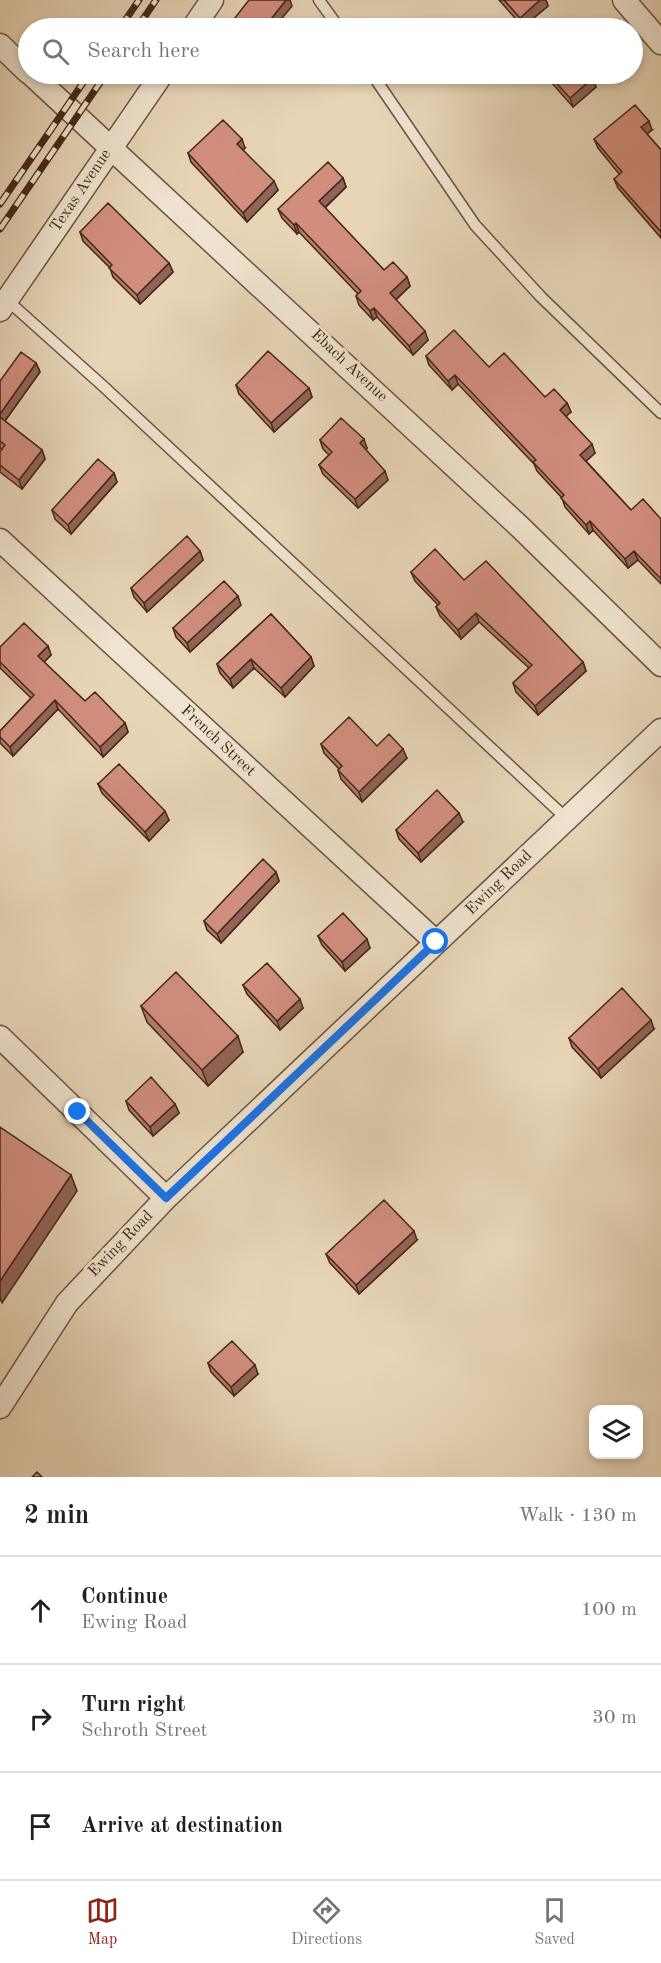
<!DOCTYPE html>
<html lang="en">
<head>
<meta charset="utf-8">
<style>
	:root { --surface:#fff; --page:#f2f2f2; --text:#202124; --muted:#757577; --line:#e0e0e0; --accent:#8f2418 }
	body { margin:0; font-family:"Old Standard TT",serif; background:var(--page); color:var(--text) }
	.controls { position:absolute; right:18px; bottom:18px; display:grid; overflow:hidden; border-radius:12px; box-shadow:0 3px 9px #0003 }
	.controls button { width:54px; height:54px; display:grid; place-items:center; padding:0; border:0; border-bottom:2px solid var(--line); background:var(--surface); color:var(--text); font:30px sans-serif }
	.stop { position:absolute; width:18px; height:18px; margin:-14px; border:4px solid #1a73e8; border-radius:50%; background:#fff }
	.stop.end { background:#1a73e8; border-color:#fff; box-shadow:0 2px 6px #0008 }
	.list { margin:0; padding:0; list-style:none }
	h2 { display:flex; justify-content:space-between; align-items:center; height:78px; margin:0; padding:0 24px; font-size:26px }
	h2 small { font-size:20px; font-weight:400; color:var(--muted) }
	.list li { display:grid; grid-template-columns:39px 1fr auto; gap:18px; align-items:center; box-sizing:border-box; height:108px; padding:0 24px; border-top:2px solid var(--line) }
	.list b { display:block; font-size:22px; white-space:nowrap }
	.list p { margin:0; font-size:20px; white-space:nowrap; color:var(--muted) }
	.list em { font-size:20px; font-style:normal; color:var(--muted) }
	.icon { flex:none; width:33px; height:33px; fill:none; stroke:currentColor; stroke-width:2; stroke-linecap:round; stroke-linejoin:round }
	.map { position:relative; flex:none; width:661px; height:1477px; overflow:hidden }
	.search { position:absolute; background:var(--surface); box-shadow:0 3px 9px #0003; left:18px; right:18px; top:18px; height:66px; display:flex; align-items:center; gap:15px; box-sizing:border-box; padding:0 21px; border-radius:33px; color:var(--muted); font-size:22px }
	.sheet { height:402px; background:var(--surface) }
	nav { display:flex; justify-content:space-around; align-items:center; box-sizing:border-box; height:84px; border-top:2px solid var(--line); background:var(--surface); font-size:16px; color:var(--muted) }
	nav a { display:grid; justify-items:center; gap:3px }
	nav .on { color:var(--accent) }
	.map>svg:first-child { display:block }
	.lines { fill:none; stroke-linecap:round; stroke-linejoin:round }
	.lane-casing { stroke:#6b5440; stroke-width:13 }
	.street-casing { stroke:#6b5440; stroke-width:25 }
	.lane { stroke:#efe4d0; stroke-width:10 }
	.street { stroke:#efe4d0; stroke-width:22 }
	.rail-casing { stroke:#422919; stroke-width:7 }
	.rail { stroke:#efe4d0; stroke-width:4.5; stroke-dasharray:14; stroke-linecap:butt }
	.wall { fill:#b47a6c; stroke:#422919; stroke-width:1.5 }
	.shaded-wall { fill:#926358; stroke:#422919; stroke-width:1.5 }
	.building { fill:#d18e7d; stroke:#422919; stroke-width:1.5 }
	.route { stroke:#1a73e8; stroke-width:8 }
	.labels { text-anchor:middle; dominant-baseline:central; stroke-width:6; stroke-linejoin:round; paint-order:stroke }
	.street-label { font-size:16px; fill:#422919; stroke:#efe4d0 }
</style>
</head>
<body>
<div class="map">
<svg width="661" height="1477" viewBox="0 0 661 1477">
	<rect width="100%" height="100%" fill="#e7d5b6"/>
	<filter id="stains"><feTurbulence type="fractalNoise" baseFrequency=".00333" numOctaves="4"/><feColorMatrix values="0 0 0 0 .2 0 0 0 0 .09 0 0 0 0 .02 0 0 0 .5 -.17"/></filter>
	<radialGradient id="worn" r=".72"><stop offset=".6" stop-color="#630" stop-opacity="0"/><stop offset="1" stop-color="#630" stop-opacity=".3"/></radialGradient>
	<g class="lines">
		<defs>
			<path id="lane" d="M319,0L339,28
				M372,74L475,225L541,297L661,413
				M7,300L103,386L567,819"/>
			<path id="street" d="M624,0L661,43
				M193,28L212,0
				M0,45L28,72
				M31,74L520,527L661,665
				M0,310L162,74
				M0,540L436,942
				M0,1037L166,1198
				M0,1407L67,1303L166,1198L661,730"/>
		</defs>
		<!-- lane casing -->
		<use href="#lane" class="lane-casing"/>
		<!-- street casing -->
		<use href="#street" class="street-casing"/>
		<!-- lane -->
		<use href="#lane" class="lane"/>
		<!-- street -->
		<use href="#street" class="street"/>
		<defs>
			<path id="rail" d="M120,28L139,0
				M137,28L156,0
				M0,204L89,74
				M0,229L106,74"/>
		</defs>
		<!-- rail casing -->
		<use href="#rail" class="rail-casing"/>
		<!-- rail -->
		<use href="#rail" class="rail"/>
	</g>
	<!-- wall -->
	<path class="wall" d="M499,0H546L548,6L523,27Z
		M544,74H589L596,87L573,107Z
		M652,130L647,134L661,150V238L618,188L614,179L620,175L598,148L594,139Z
		M245,148L243,150L278,190L247,222L191,162L188,153Z
		M343,178L346,187L325,208L384,270L407,277L410,286L396,300L428,340L413,355L377,317L373,320L359,305L356,296L358,294L299,232L297,234L282,218L278,209Z
		M80,232L169,263L173,272L140,304L113,277L110,268L83,241Z
		M426,356L489,367L545,397L567,403L571,412L566,416L595,453L586,461L631,510L661,519V584L638,560L628,568L593,530L589,534L565,507L562,498L537,471L534,464L458,384L452,390L429,365Z
		M36,363L40,372L5,421L42,450L45,459L22,489L0,472V452L2,449L0,448V381Z
		M236,385L309,388L312,397L274,432L239,394Z
		M320,440L367,448L366,450L388,480L358,508L323,474L319,465L329,455L323,449Z
		M114,473L117,482L71,534L55,519L52,510Z
		M200,551L203,560L147,612L134,597L131,588Z
		M411,572L464,580L583,662L586,671L538,715L516,692L513,683L529,668L479,622L461,639L440,616L436,607L438,605L415,581Z
		M241,605L190,652L176,637L173,628Z
		M271,614L311,657L314,666L285,697L254,668L233,688L220,673L217,664Z
		M48,646L51,655L44,662L85,701L125,723L128,732L103,757L58,709L13,756L0,743V731L31,698L0,668V647Z
		M321,744L377,746L407,758L362,802L341,779L338,770L339,769L324,753Z
		M98,784L169,820L149,841L102,793Z
		M463,822L421,862L399,839L396,830Z
		M276,872L279,881L221,943L207,930L204,921Z
		M318,936L370,948L345,971L322,945Z
		M243,985L303,1008L280,1030L247,994Z
		M141,1006L243,1052L208,1086L147,1022Z
		M654,1029L601,1078L572,1047L569,1038Z
		M126,1101L175,1104L179,1113L153,1136L129,1110Z
		M417,1240L359,1294L330,1263L326,1254Z
		M208,1363L258,1374L234,1396L211,1372Z"/>
	<!-- shaded-wall -->
	<path class="shaded-wall" d="M286,0H290L292,6L274,28H264Z
		M540,0H546L548,6L523,27L520,18Z
		M593,78L596,87L573,107L570,98Z
		M649,121L652,130L644,136L641,127Z
		M242,139L245,148L240,153L237,144Z
		M343,178L346,187L322,210L319,201Z
		M274,181L278,190L247,222L243,213Z
		M296,223L299,232L297,234L294,225Z
		M169,263L173,272L140,304L137,295Z
		M407,277L410,286L393,302L390,293Z
		M374,308L377,317L373,320L370,311Z
		M425,331L428,340L413,355L409,346Z
		M36,363L40,372L2,425L0,420V414Z
		M455,375L458,384L452,390L448,381Z
		M309,388L312,397L274,432L271,423Z
		M567,403L571,412L563,419L560,410Z
		M364,439L367,448L363,452L360,443Z
		M592,444L595,453L583,464L580,455Z
		M42,450L45,459L22,489L19,480Z
		M385,471L388,480L358,508L355,499Z
		M114,473L117,482L71,534L68,525Z
		M590,521L593,530L589,534L586,525Z
		M200,551L203,560L147,612L144,603Z
		M634,551L638,560L628,568L625,559Z
		M238,596L241,605L190,652L187,643Z
		M476,613L479,622L461,639L458,630Z
		M48,646L51,655L41,665L38,656Z
		M311,657L314,666L285,697L281,688Z
		M251,659L254,668L233,688L230,679Z
		M583,662L586,671L538,715L535,706Z
		M55,700L58,709L13,756L10,747Z
		M125,723L128,732L103,757L100,747Z
		M403,749L407,758L362,802L359,792Z
		M165,811L169,820L149,841L145,832Z
		M459,813L463,822L421,862L418,853Z
		M276,872L279,881L221,943L217,934Z
		M367,939L370,948L345,971L342,962Z
		M300,999L303,1008L280,1030L277,1021Z
		M651,1020L654,1029L601,1078L598,1069Z
		M238,1036L243,1052L208,1086L202,1070Z
		M175,1104L179,1113L153,1136L150,1127Z
		M71,1175L77,1191L2,1303L0,1298V1281Z
		M414,1231L417,1240L359,1294L356,1285Z
		M255,1365L258,1374L234,1396L231,1387Z"/>
	<!-- building -->
	<path class="building" d="M249,0H286L264,28H227Z
		M504,0H540L520,18Z
		M548,74H589L593,78L570,98Z
		M635,105L649,121L641,127L661,150V232L614,179L622,172L594,139Z
		M223,120L242,139L237,144L274,181L243,213L188,153Z
		M328,162L343,178L319,201L384,270L393,262L407,277L390,293L425,331L409,346L374,308L370,311L356,296L361,291L296,223L294,225L278,209Z
		M108,203L169,263L137,295L109,268L112,265L80,232Z
		M454,330L489,367L504,353L545,397L554,389L567,403L560,410L592,444L580,455L631,510L643,499L661,519V579L634,551L625,559L590,521L586,525L561,498L564,495L533,462L536,460L455,375L448,381L426,356Z
		M268,351L309,388L271,423L236,385Z
		M21,352L36,363L0,414V381Z
		M0,417L42,450L19,480L0,465V452L5,445L0,441Z
		M341,418L364,439L360,443L385,471L355,499L319,465L332,452L320,440Z
		M98,459L114,473L68,525L52,510Z
		M187,536L200,551L144,603L131,588Z
		M435,549L464,580L486,561L583,662L535,706L513,683L532,665L476,613L458,630L436,607L440,603L411,572Z
		M224,581L238,596L187,643L173,628Z
		M271,614L311,657L281,688L251,659L230,679L217,664Z
		M24,623L48,646L38,656L85,701L95,692L125,723L100,747L55,700L10,747L0,737V731L34,695L0,662V647Z
		M349,717L377,746L389,734L403,749L359,792L338,770L342,766L321,744Z
		M119,764L165,811L145,832L98,784Z
		M437,790L459,813L418,853L396,830Z
		M263,859L276,872L217,934L204,921Z
		M343,913L367,939L342,962L318,936Z
		M267,963L300,999L277,1021L243,985Z
		M176,972L238,1036L202,1070L141,1006Z
		M622,988L651,1020L598,1069L569,1038Z
		M151,1077L175,1104L150,1127L126,1101Z
		M0,1127L71,1175L0,1281Z
		M384,1200L414,1231L356,1285L326,1254Z
		M232,1341L255,1365L231,1387L208,1363Z
		M37,1472L42,1477H32Z"/>
	<g class="lines">
		<!-- route -->
		<path class="route" d="M78,1112L166,1198L436,942"/>
	</g>
	<g class="labels">
		<!-- street labels -->
		<g class="street-label">
			<text transform="translate(81 191) rotate(-56)">Texas Avenue</text>
			<text transform="translate(349 366) rotate(43)">Ebach Avenue</text>
			<text transform="translate(218 741) rotate(43)">French Street</text>
			<text transform="translate(499 883) rotate(-44)">Ewing Road</text>
			<text transform="translate(121 1244) rotate(-46)">Ewing Road</text>
		</g>
	</g>
	<rect width="100%" height="100%" filter="url(#stains)"/>
	<rect width="100%" height="100%" fill="url(#worn)"/>
</svg>
<div class="controls">
<button><svg class="icon" aria-label="layers" viewBox="0 0 24 24"><path d="M12 4l9 5-9 5-9-5zM3 14l9 5 9-5"/></svg></button>
</div>
<div class="stop" style="left:436px;top:942px"></div>
<div class="stop end" style="left:78px;top:1112px"></div>
<div class="search"><svg class="icon" aria-label="search" viewBox="0 0 24 24"><circle cx="10" cy="10" r="6"/><path d="M15 15l6 6"/></svg>Search here</div>
</div>
<section class="sheet">
<h2>2 min<small>Walk · 130 m</small></h2>
<ul class="list">
<li><svg class="icon" aria-label="ahead" viewBox="0 0 24 24"><path d="M12 20V5M6 11l6-6 6 6"/></svg><div><b>Continue</b><p>Ewing Road</p></div><em>100 m</em></li>
<li><svg class="icon" aria-label="right" viewBox="0 0 24 24"><path d="M7 20v-9h11M14 6l5 5-5 5"/></svg><div><b>Turn right</b><p>Schroth Street</p></div><em>30 m</em></li>
<li><svg class="icon" aria-label="arrive" viewBox="0 0 24 24"><path d="M6 21V4h12l-3 4 3 4H6"/></svg><div><b>Arrive at destination</b></div></li>
</ul>
</section>
<nav>
<a class="on"><svg class="icon" aria-label="map" viewBox="0 0 24 24"><path d="M3 6l6-2 6 2 6-2v14l-6 2-6-2-6 2zM9 4v14M15 6v14"/></svg>Map</a>
<a><svg class="icon" aria-label="directions" viewBox="0 0 24 24"><path d="M12 3l9 9-9 9-9-9zM9 14v-3h6M13 9l2 2-2 2"/></svg>Directions</a>
<a><svg class="icon" aria-label="saved" viewBox="0 0 24 24"><path d="M7 4h10v16l-5-4-5 4z"/></svg>Saved</a>
</nav>
</body>
</html>
